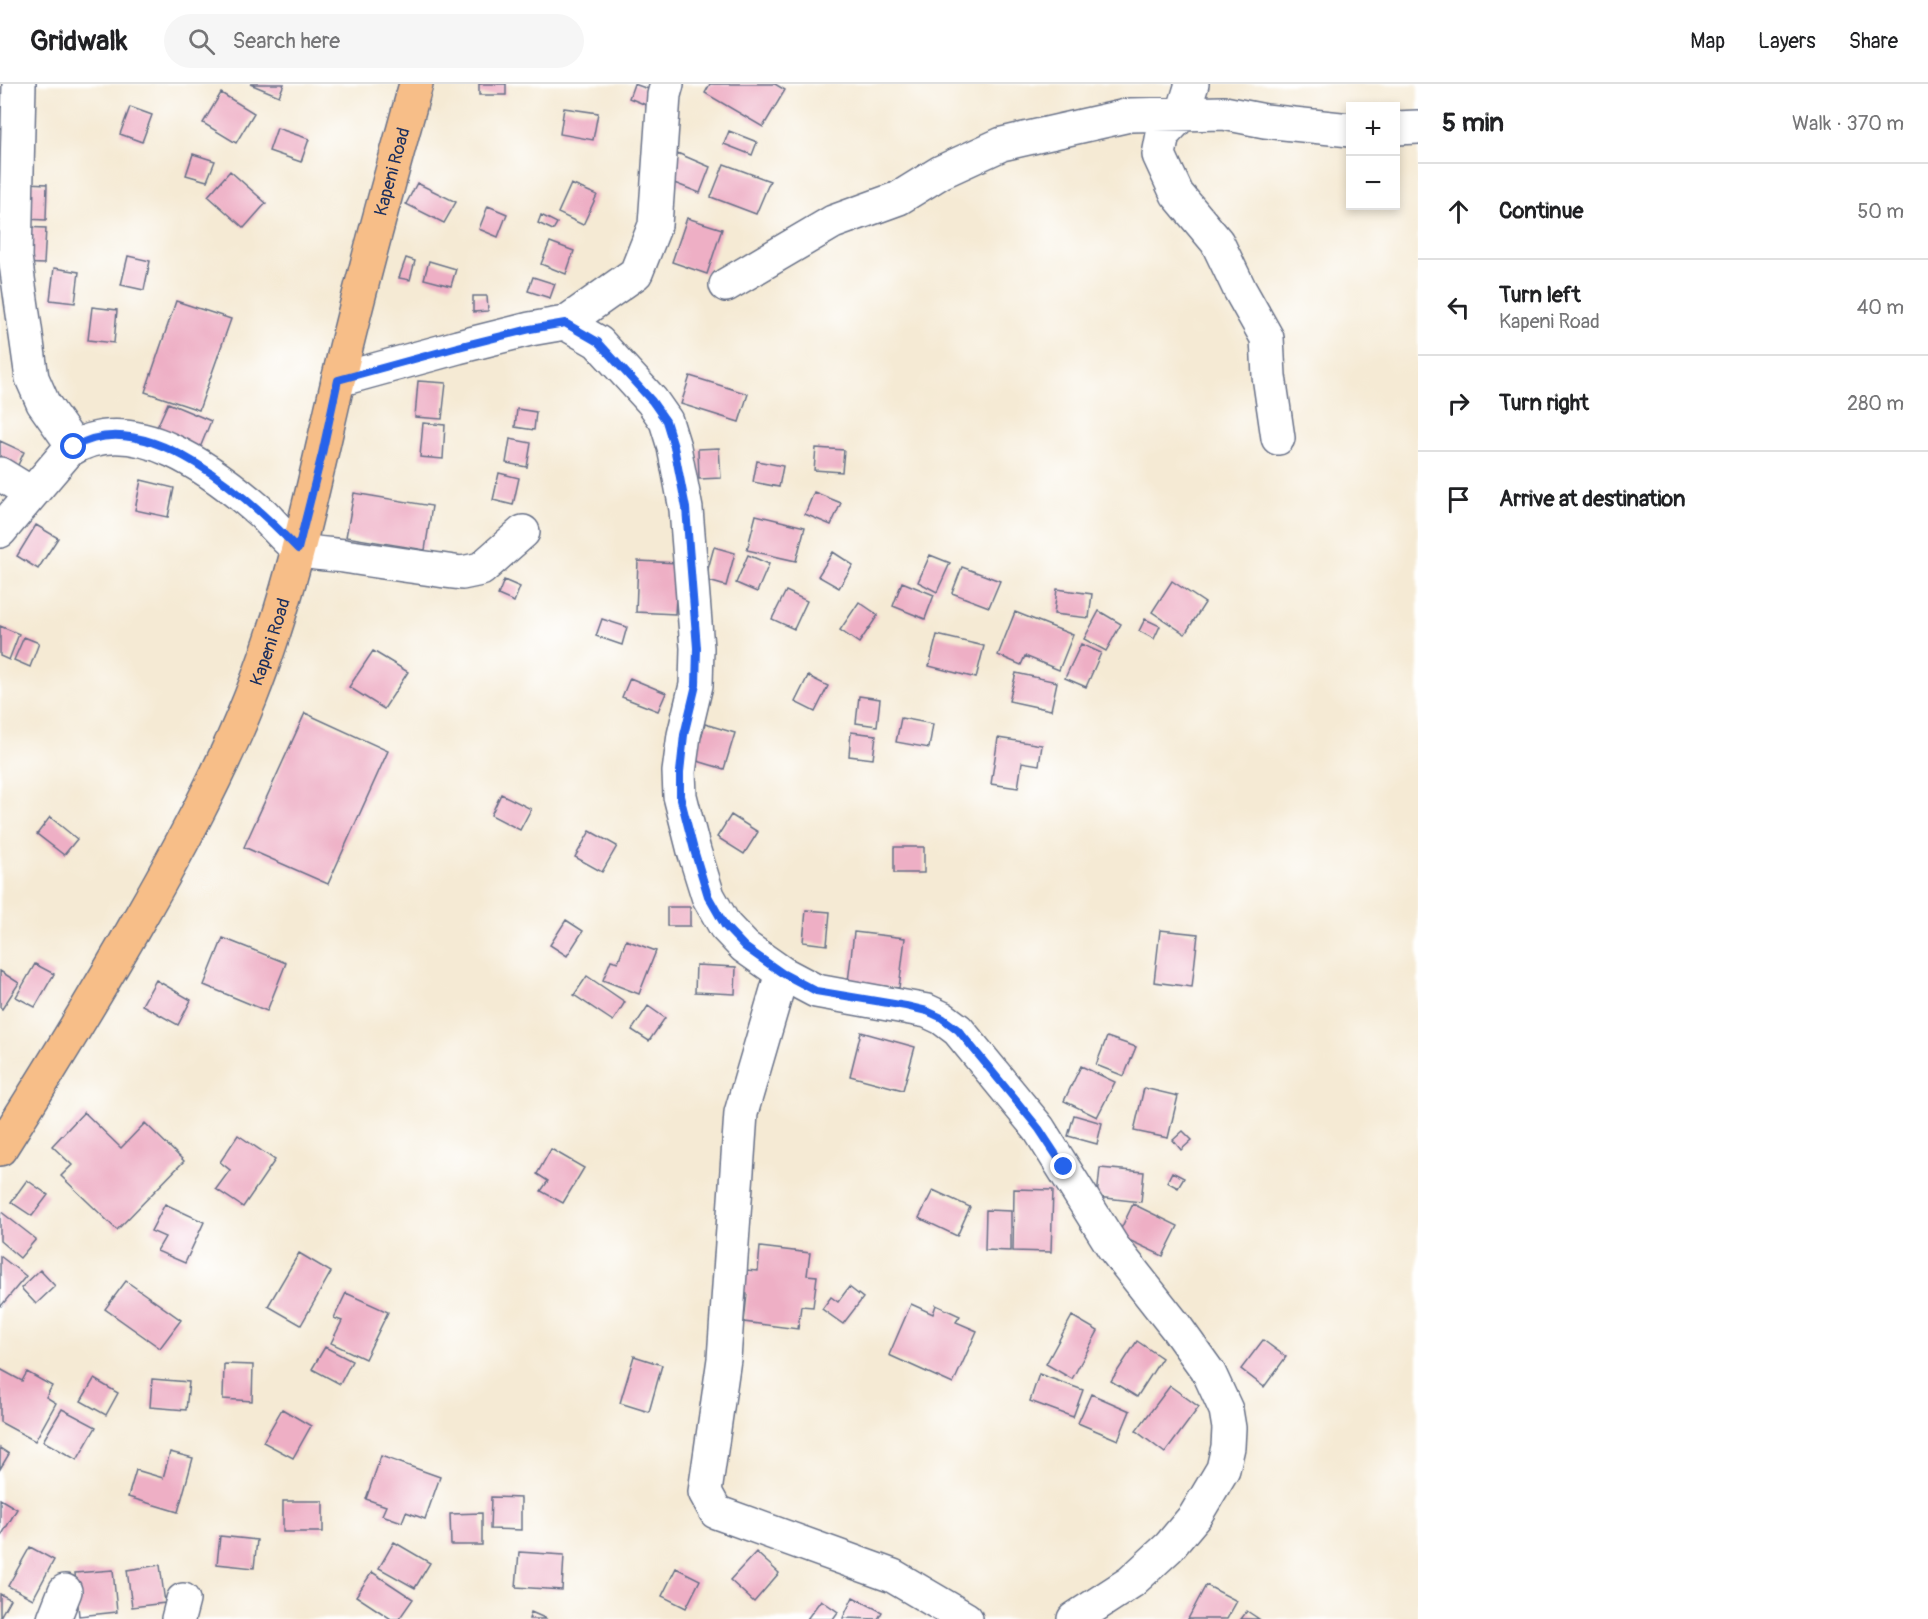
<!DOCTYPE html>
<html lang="en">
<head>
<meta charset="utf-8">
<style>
	:root { --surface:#fff; --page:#f6f6f6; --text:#202124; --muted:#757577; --line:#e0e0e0 }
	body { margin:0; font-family:Pangolin,sans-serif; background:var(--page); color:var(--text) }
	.controls { position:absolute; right:18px; top:18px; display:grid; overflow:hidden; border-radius:0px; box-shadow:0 3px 9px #0003 }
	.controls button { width:54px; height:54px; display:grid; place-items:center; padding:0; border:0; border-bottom:2px solid var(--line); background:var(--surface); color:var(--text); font:30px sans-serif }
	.stop { position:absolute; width:18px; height:18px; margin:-14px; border:4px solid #2563eb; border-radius:50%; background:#fff }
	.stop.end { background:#2563eb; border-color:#fff; box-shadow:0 2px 6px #0008 }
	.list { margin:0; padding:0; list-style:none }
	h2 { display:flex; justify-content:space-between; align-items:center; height:78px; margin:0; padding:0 24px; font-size:26px }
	h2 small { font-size:20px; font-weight:400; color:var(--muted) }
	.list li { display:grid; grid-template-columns:39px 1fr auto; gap:18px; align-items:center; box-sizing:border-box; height:96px; padding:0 24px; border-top:2px solid var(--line) }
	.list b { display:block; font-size:22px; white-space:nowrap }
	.list p { margin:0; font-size:20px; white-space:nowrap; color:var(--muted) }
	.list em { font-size:20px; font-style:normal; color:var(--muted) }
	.icon { flex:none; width:33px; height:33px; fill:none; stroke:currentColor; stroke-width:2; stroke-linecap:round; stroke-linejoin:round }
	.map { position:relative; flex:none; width:1418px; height:1535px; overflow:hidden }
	header { display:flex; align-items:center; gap:36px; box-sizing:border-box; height:84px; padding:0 30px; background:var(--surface); border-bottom:2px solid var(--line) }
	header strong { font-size:28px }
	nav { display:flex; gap:33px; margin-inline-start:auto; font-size:21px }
	.search { width:420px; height:54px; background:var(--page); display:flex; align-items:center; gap:15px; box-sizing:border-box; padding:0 21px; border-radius:33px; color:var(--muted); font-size:22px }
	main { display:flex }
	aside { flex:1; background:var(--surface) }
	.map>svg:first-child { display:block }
	.building { fill:#eeafc5 }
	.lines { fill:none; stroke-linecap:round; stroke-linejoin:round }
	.minor-casing { stroke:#677087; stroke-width:36 }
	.major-casing { stroke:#677087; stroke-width:36 }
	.minor { stroke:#fff; stroke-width:33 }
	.major { stroke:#f7be88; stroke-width:33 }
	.route { stroke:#2563eb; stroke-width:8 }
	.labels { text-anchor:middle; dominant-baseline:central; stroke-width:4.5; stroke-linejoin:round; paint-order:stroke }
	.street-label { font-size:18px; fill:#1b2f5e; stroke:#fff }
</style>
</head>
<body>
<header>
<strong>Gridwalk</strong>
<div class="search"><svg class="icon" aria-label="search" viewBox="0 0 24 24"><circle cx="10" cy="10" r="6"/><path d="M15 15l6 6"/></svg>Search here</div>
<nav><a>Map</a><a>Layers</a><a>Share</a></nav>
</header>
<main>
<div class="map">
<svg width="1418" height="1535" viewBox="0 0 1418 1535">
	<rect width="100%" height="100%" fill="#fff"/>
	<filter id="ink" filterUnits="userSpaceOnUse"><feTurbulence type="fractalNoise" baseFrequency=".0167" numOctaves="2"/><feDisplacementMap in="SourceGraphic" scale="12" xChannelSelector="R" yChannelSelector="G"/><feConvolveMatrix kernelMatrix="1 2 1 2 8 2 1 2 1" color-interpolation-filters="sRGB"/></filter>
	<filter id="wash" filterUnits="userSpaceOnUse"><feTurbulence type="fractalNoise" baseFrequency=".008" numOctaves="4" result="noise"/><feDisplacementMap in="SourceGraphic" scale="24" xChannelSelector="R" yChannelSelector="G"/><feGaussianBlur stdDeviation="1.35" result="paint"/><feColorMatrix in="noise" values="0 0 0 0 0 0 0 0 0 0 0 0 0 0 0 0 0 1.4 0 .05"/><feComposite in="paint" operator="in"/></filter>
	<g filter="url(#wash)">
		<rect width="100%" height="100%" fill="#f5ead4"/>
		<g id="blocks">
			<!-- building -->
			<path class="building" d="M250,0H284L279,12Z
				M479,0H506V11H479Z
				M634,0L657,8L651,23L629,14Z
				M710,0H775L785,6L763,43L705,9Z
				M221,9L254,29L236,59L203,39Z
				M130,23L152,31L142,58L120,50Z
				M564,24L598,29L593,56L560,50Z
				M277,44L309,55L301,78L269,67Z
				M729,47L757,58L752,71L724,60Z
				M675,68L710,83L700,109L664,95Z
				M193,70L215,77L207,97L186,91Z
				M724,80L770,97L756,130L711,113Z
				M230,87L266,119L244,144L208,112Z
				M27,99L47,100L46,136L25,135Z
				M417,99L456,118L444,139L406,120Z
				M571,100L597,111L583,141L558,129Z
				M488,122L507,130L498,153L479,145Z
				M541,131L557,139L553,146L538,139Z
				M687,134L722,145L707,190L672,178Z
				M20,143L46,144L44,180L18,179Z
				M550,158L574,167L566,190L541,180Z
				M128,172L150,177L144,206L121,201Z
				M406,174L415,177L410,196L399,194Z
				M429,177L456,185L451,202L424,195Z
				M54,184L79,188L75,219L50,216Z
				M533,193L555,200L550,214L528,207Z
				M473,212H487L488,227L473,228Z
				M176,217L231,235L199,326L145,308Z
				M92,223L117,226L114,259L88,256Z
				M690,292L748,310L739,338L681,320Z
				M418,297L446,299L442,335L415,333Z
				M168,319L211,337L197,371L153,352Z
				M517,325L536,328L534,346L515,343Z
				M423,339L445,341L443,375L420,373Z
				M510,355L531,359L527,383L506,379Z
				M0,357L24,368L12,394L0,388Z
				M719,364L721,394L699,395L698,365Z
				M816,364L844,366L842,388L814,386Z
				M757,377L783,382L779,403L753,398Z
				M499,389L519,394L513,421L493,416Z
				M141,396L174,404L168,433L135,426Z
				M814,408L841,419L831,441L805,430Z
				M354,409L432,422L425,466L346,453Z
				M756,431L805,443L796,477L747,466Z
				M36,441L58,454L38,485L17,472Z
				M714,463L735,469L726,502L705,496Z
				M833,468L853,481L839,504L818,492Z
				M748,471L769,480L757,508L736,499Z
				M930,471L950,479L937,508L918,498Z
				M638,477L678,479L675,530L636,528Z
				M962,483L1000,497L989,523L952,509Z
				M504,496L520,503L514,518L498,511Z
				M1172,497L1205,519L1185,550L1152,528Z
				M902,498L934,511L925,535L893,522Z
				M1057,505L1092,510L1089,534L1054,530Z
				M786,507L807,517L794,545L772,535Z
				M859,518L878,531L859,559L840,546Z
				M1099,527L1121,540L1106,567L1084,555Z
				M1015,528L1073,551L1059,586L1025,572L1021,581L998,571Z
				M602,535L627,543L622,561L596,552Z
				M1145,535L1160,542L1154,555L1139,547Z
				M0,542L19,550L9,576L0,572Z
				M937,551L984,562L976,594L929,582Z
				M24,553L39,559L30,583L14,576Z
				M1081,560L1101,569L1086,603L1065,594Z
				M373,567L408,588L384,625L349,603Z
				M1016,589L1057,598L1051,626L1009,617Z
				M808,592L828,602L815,628L795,618Z
				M630,594L666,609L658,627L622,613Z
				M859,612L880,615L877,642L856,639Z
				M305,629L388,667L328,800L244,763Z
				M901,634L933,640L929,664L896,658Z
				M705,640L735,649L724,685L694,676Z
				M851,648L876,651L873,675L849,672Z
				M998,654L1042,661L1039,681L1022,678L1018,704L991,700Z
				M501,710L531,725L520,746L491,731Z
				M731,731L758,748L744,770L717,753Z
				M50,733L77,755L64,771L37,750Z
				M590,747L617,762L602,788L575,773Z
				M894,763H924V789H894Z
				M667,823H690V842H667Z
				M806,826L830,828L827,861L803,858Z
				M566,836L583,847L567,872L550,861Z
				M1160,846L1198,850L1192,903L1154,898Z
				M854,848L905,854L899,904L848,898Z
				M223,854L286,879L267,927L204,901Z
				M626,856L656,867L639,910L603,896L611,876L618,878Z
				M35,880L54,890L35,923L16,913Z
				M696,881L736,883L735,910L695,908Z
				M0,887L19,899L2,925L0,923Z
				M587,892L625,918L613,937L574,911Z
				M156,896L191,916L178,941L142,921Z
				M648,922L665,934L649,957L632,946Z
				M861,948L915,963L903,1006L850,992Z
				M1107,953L1136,963L1124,992L1096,981Z
				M1081,982L1115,998L1097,1033L1064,1017Z
				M1144,1004L1178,1012L1168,1054L1134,1047Z
				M84,1028L121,1064L145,1039L184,1077L117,1146L61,1092L72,1081L52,1062Z
				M1074,1031L1102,1039L1097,1060L1068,1052Z
				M1183,1047L1192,1056L1181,1066L1173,1056Z
				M238,1051L275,1076L243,1123L216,1105L230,1086L220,1078Z
				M551,1065L584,1084L563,1119L541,1107L548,1097L537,1090Z
				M1100,1084L1144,1088L1141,1118L1097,1113Z
				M1172,1088L1184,1094L1178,1104L1167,1098Z
				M27,1096L48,1111L32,1132L11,1118Z
				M1014,1105L1053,1106L1051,1168L1013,1167Z
				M933,1106L970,1123L957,1152L919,1134Z
				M165,1120L204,1138L185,1179L157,1167L165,1153L151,1147Z
				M1133,1120L1178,1142L1163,1172L1118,1151Z
				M986,1126L1011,1127V1167L985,1166Z
				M0,1127L36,1155L20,1174L0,1157Z
				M760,1163L810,1169L807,1191L817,1192L813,1223L801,1222L798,1245L744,1238L747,1210L743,1209L745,1186L758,1187Z
				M299,1169L331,1188L301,1241L268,1222Z
				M0,1172L26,1192L1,1222L0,1221Z
				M40,1186L55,1202L36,1220L21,1204Z
				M126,1197L181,1236L160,1264L105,1225Z
				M849,1203L863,1214L843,1240L822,1225L831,1213L838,1218Z
				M346,1209L388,1228L365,1275L331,1259L342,1237L334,1234Z
				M911,1220L933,1230L936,1221L960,1232L956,1238L977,1247L953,1300L889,1271Z
				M1072,1232L1098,1247L1072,1295L1046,1280Z
				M1263,1256L1286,1273L1264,1303L1241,1285Z
				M1137,1257L1162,1274L1137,1313L1111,1297Z
				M325,1263L352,1277L340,1300L312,1285Z
				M634,1272L662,1281L649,1328L620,1319Z
				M224,1280L253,1281L252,1317L223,1315Z
				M0,1285L22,1297L27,1288L52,1302L46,1313L56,1319L35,1357L0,1338Z
				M1039,1290L1083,1306L1073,1333L1030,1317Z
				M94,1295L118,1309L106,1331L81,1317Z
				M152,1295L189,1298L186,1326L150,1323Z
				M1170,1302L1199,1323L1165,1369L1136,1347Z
				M1091,1310L1130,1327L1118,1356L1078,1339Z
				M62,1325L96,1343L77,1376L43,1357Z
				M282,1325L311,1342L293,1374L263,1358Z
				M0,1364L9,1370L0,1385Z
				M170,1368L193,1374L178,1428L128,1413L136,1386L163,1394Z
				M381,1372L440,1393L425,1435L406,1428L402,1438L382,1431L386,1422L366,1415Z
				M491,1413L521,1414V1446L490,1445Z
				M0,1415L17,1425L0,1454Z
				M283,1417H323V1448H283Z
				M482,1429V1461H451L450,1430Z
				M220,1452L257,1456L254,1484L217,1480Z
				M394,1458L430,1479L415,1504L379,1484Z
				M30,1463L54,1476L33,1515L8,1502Z
				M519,1468L564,1471L562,1506L516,1503Z
				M756,1468L779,1489L754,1518L730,1496Z
				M160,1481L165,1519L132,1523L127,1486Z
				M676,1484L700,1496L686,1524L662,1512Z
				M113,1486L117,1528L79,1532L75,1489Z
				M372,1488L413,1515L399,1535H391L356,1512Z
				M1206,1501L1237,1517L1227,1535H1188Z
				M0,1510L10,1515L0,1533Z
				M853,1513L882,1528L878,1535L843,1534Z
				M821,1516L838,1528L833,1535H807Z
				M1247,1527L1259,1535H1241Z
				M531,1528L547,1535H529Z"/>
		</g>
	</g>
	<g filter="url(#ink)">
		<use href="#blocks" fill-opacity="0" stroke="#677087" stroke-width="1.5"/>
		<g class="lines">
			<defs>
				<path id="minor" d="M19,0L15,173L32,294L43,319L74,363
					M1192,0L1183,29L1163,50L1159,71L1177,110L1217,158L1240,206L1267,254L1269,292L1278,354
					M1396,44L1418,43
					M726,201L833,138L899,114L941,88L1002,60L1130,31L1224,29L1265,37L1350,46
					M565,239L636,189L655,141L664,11L667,0
					M338,296L458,263L530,245L565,239L598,258L652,317L666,337L674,363L686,425L697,564L696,601L684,651L679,688L680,712L694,767L708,812L725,842L745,863L782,889L816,907L927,927L942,934L958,946L1039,1045L1113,1163L1176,1243L1209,1289L1226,1326L1229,1344L1228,1363L1223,1385L1195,1432L1169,1463L1131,1498L1074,1535
					M0,390L31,409
					M0,447L68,367C133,324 215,388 263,430C270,437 292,462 299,465C310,470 332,470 344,472C384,478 423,484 462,489L481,485L523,448
					M782,889L741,1029L724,1275L705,1408L716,1428L893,1492L966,1535
					M54,1535L65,1507
					M178,1535L183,1516"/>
				<g id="major">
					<path id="s1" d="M0,1065C49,988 96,911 141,832C181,762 220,690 250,615C291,512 313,404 338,297C361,197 389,99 416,0"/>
				</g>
			</defs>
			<!-- minor casing -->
			<use href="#minor" class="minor-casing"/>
			<!-- major casing -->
			<use href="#major" class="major-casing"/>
			<!-- minor -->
			<use href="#minor" class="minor"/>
			<!-- major -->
			<use href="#major" class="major"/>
		</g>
	</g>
	<g class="lines" filter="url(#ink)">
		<!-- route -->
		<path class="route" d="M74,363C147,319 251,416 298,465L322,370L338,296L458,263L530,245L565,239L598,258L652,317L666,337L674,363L686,424L697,564L696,601L684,651L680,688V712L694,766L708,812L725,842L745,863L782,889L816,907L906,922L927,927L942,934L958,946L1018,1019L1039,1045L1064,1083"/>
	</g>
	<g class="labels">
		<!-- street labels -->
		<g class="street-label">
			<text stroke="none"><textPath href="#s1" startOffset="1062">Kapeni Road</textPath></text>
			<text stroke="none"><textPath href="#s1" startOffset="576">Kapeni Road</textPath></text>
		</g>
	</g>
</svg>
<div class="controls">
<button>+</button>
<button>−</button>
</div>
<div class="stop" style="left:74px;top:363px"></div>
<div class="stop end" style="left:1064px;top:1083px"></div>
</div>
<aside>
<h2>5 min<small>Walk · 370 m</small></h2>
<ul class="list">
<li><svg class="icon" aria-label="ahead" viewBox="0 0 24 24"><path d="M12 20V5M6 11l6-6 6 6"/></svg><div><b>Continue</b></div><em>50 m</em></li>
<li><svg class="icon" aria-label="left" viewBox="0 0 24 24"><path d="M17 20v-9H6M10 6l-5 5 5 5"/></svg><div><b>Turn left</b><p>Kapeni Road</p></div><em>40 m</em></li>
<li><svg class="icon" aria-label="right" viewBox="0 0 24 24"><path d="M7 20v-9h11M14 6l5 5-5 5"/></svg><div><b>Turn right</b></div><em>280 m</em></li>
<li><svg class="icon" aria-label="arrive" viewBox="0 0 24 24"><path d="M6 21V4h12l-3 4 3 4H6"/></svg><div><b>Arrive at destination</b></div></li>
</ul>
</aside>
</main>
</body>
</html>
